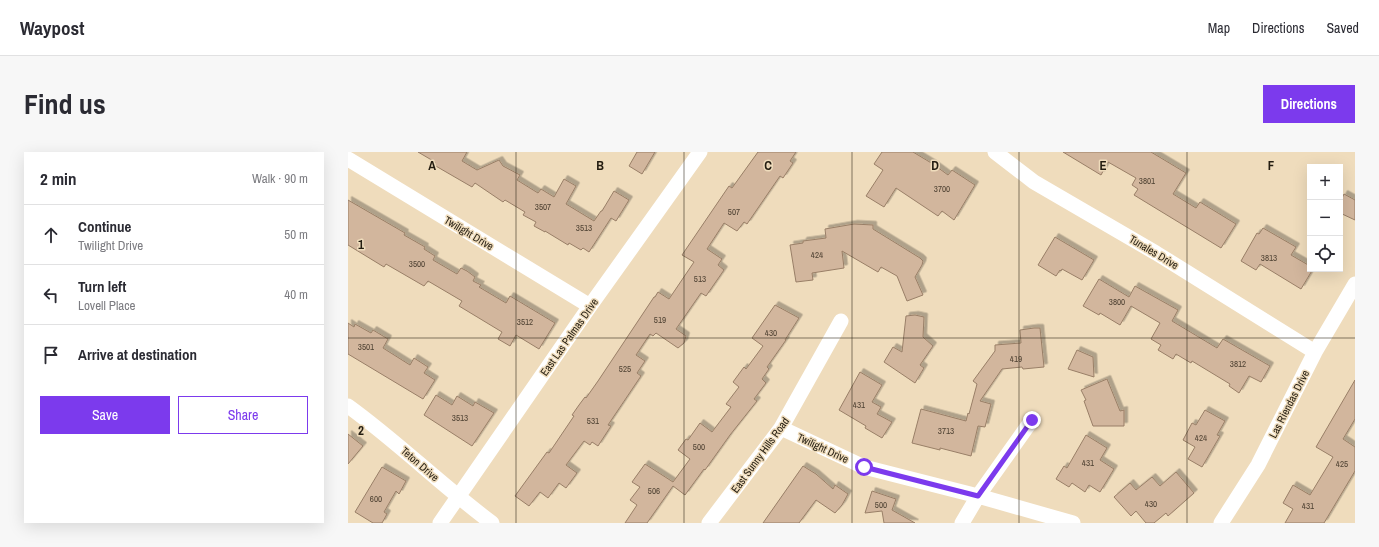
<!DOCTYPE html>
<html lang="en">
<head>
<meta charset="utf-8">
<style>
	:root { --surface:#fff; --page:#f7f7f7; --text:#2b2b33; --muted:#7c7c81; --line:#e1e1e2; --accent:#7c3aed }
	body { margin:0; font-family:"Archivo Narrow",sans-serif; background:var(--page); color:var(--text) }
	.controls { position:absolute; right:12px; top:12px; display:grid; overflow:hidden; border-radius:0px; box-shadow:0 4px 16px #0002 }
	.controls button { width:36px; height:36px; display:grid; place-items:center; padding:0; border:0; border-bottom:1px solid var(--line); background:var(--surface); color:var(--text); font:20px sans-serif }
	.stop { position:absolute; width:12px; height:12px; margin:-9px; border:3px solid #7c3aed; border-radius:50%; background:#fff }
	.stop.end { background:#7c3aed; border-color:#fff; box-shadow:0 1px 4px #0008 }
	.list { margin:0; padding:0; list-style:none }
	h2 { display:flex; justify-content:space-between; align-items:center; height:52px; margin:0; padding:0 16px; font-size:17px }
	h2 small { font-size:13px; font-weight:400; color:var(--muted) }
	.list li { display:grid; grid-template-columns:26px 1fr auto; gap:12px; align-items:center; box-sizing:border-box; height:60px; padding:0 16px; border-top:1px solid var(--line) }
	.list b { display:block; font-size:15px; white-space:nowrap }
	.list p { margin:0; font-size:13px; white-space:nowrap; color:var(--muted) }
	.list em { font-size:13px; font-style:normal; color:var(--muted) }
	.actions { display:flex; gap:8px; padding:12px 16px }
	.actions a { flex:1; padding:9px 0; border:1px solid var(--accent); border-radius:0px; text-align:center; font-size:14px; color:var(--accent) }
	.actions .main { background:var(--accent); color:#fff }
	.icon { flex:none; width:22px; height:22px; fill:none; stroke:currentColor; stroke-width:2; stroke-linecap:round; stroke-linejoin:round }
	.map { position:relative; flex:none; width:1007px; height:371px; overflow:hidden; border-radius:0px }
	header { display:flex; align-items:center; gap:24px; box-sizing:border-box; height:56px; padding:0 20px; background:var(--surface); border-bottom:1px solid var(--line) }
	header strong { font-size:19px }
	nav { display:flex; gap:22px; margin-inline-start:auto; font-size:14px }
	.intro { display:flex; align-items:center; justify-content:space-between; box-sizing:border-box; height:96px; padding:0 24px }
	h1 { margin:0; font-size:28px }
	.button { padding:10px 18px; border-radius:0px; background:var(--accent); color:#fff; font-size:14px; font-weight:700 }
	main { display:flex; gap:24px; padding:0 24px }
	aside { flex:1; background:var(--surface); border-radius:0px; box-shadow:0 4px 16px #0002 }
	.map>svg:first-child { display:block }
	.building { fill:#d2b69d; stroke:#997f67; filter:url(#shadow) }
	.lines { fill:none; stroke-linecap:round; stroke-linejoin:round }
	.minor { stroke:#fff; stroke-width:15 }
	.route { stroke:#7c3aed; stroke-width:5 }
	.grid { fill:none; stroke:#241d11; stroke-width:1; stroke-opacity:0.55 }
	.labels { text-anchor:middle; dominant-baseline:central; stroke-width:3; stroke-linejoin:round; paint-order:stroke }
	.number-label { font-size:9px; fill:#504334 }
	.street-label { font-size:11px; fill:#241d11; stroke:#efdcbc }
	.grid-label { font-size:13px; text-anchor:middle; font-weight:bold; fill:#241d11; stroke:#efdcbc; stroke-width:3; stroke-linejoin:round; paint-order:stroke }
</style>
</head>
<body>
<header>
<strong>Waypost</strong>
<nav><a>Map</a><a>Directions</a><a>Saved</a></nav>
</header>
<div class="intro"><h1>Find us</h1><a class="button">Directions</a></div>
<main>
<aside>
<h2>2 min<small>Walk · 90 m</small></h2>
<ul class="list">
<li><svg class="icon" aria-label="ahead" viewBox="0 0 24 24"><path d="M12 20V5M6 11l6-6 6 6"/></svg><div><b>Continue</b><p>Twilight Drive</p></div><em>50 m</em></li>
<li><svg class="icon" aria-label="left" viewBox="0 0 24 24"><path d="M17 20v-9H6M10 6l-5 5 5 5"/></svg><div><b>Turn left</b><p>Lovell Place</p></div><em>40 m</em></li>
<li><svg class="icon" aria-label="arrive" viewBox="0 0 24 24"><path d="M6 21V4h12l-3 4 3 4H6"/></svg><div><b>Arrive at destination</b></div></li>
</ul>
<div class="actions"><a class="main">Save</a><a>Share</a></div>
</aside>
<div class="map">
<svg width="1007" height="371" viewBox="0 0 1007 371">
	<defs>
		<filter id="shadow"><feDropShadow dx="3.5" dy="-3.5" stdDeviation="0" flood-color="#0004"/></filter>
	</defs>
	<rect width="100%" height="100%" fill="#efdcbc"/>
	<!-- building -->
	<path class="building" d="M70,0H119L114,9L129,18L151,8L155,14L172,23L169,28L190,41L193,37L206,45L216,27L228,34L218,52L246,69L253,59H254L266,39L281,48L268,69L263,66L241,100L235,96L233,98L221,91L220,93L197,79V80L186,74L188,70L175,63L177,60L157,48L155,50L127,31L124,35L86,13L87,10Z
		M289,0H307L294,22L281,14Z
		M410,0H448L442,9L445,11L435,26L432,24L399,72L396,70L389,79L376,71L359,97L374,107L370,113L376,118L358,144L353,141L328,177L338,184L336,191L330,196L308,181L305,184L302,182L288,203L297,209L289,221L293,224L260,273L263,274L250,294L244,290L242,293L236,289L218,313L229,321L218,336L211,331L200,346L192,340L181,354L167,344L199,300L201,301L226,264L224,263L231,253L237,245L238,246L250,229L306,145H307L310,140L321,147L346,110L334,103L381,34L384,36Z
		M534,0H565L585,12L600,23L604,18L627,33L606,68L594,59L590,64L548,36L536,55L518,44L535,18L526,12Z
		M715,0H803L838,21L825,42L848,56L852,50L888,72L873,96L786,43L790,37L784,33L788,26L760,10L753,23Z
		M996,42L1007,48V68L992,61V50Z
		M0,48L57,81L56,83L77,95L76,97L87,104L85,108L109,122L113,116L119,119L127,125L125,129L133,133L131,135L158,151L162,144L207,171L191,197L168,183L162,194L150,187L154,180L111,154L114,149L80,129L76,134L38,112L36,115L0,93Z
		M506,72L525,73V77L572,106L575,109L574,113L567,125L575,143L559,149L549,124L533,115L530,120L494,99L496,116L464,121L465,128L448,130L442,93L455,91V89L478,86L477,77Z
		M915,76L948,95L943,103L962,114V117H965L953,137L912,112L908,118L893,109L909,81L911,82Z
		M707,85L746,108L734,128L714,117L713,119L712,118L708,124L690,113Z
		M751,127L781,145L787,134L830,158L824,169L869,196L875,187L922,214L913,230L901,224L891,241L881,234L882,232L844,209L843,211L828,202L825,207L810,198L813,193L803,187L812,171L783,154L772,173L752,161L751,163L735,154Z
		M427,153L451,166L437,188H438L419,215L421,217L414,227L418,231L406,247L409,249L382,283L357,318L356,317L337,343L325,334L299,371H277L289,353L282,348L292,335L284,330L297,312L325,330L342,307L330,298L338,287L340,288L352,271L364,280L383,255L378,252L391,235L385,230L396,215L398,217L415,194L404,186Z
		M567,163L576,165L575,185L585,194L572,213L576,216L567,231L536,210L545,195L554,200L558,164Z
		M0,171L6,175L7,172L23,181L25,178L40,187L35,196L62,213L66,206L80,215L76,221L87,228L75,247L0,202Z
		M686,176H692L696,215L675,217L674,215L654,217L632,249L643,252L637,275L630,274L623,304L592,296V298L564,291L573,257L618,269L620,261L621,262L629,232L625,229L647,199V193L673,191L672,178Z
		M729,198L745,205L746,225L720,217Z
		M512,220L534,233L524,250L533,255L529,262L544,270L534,286L517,276L518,274L491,258Z
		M759,227L772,259L776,258V274H745L736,249L738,248L733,238Z
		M1007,228V267L995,287L1007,295V319L976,371H937L945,357L935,351L945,333L962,343L985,305L968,295Z
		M88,243L104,253L109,244L125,254L127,250L146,261L124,294L76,263Z
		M857,258L877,269L869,283L872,284L854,315L840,307L847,295L835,288L844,271L848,273Z
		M0,282L15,294L0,312Z
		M738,283L759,296L752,308L766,317L752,340L741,333L737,340L724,331L721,335L708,327L716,314L719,316Z
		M455,314L468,322L485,337L487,333L500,342L494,353L487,361L468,348L451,371H415Z
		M34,315L58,329L51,342L48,339L36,360L39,362L34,371H25L7,360Z
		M828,320L846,341L820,364L818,361L806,371H798L788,359L783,364L766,345L782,331L788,338L804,325L812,334Z
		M524,339L548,347L544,358L567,371H536L534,359L517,361Z"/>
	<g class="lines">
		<!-- minor -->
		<path class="minor" d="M647,0L686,30L808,101L967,200
			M0,7L242,154
			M0,254C50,290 94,334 144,371
			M433,276L516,315L630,344L725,371
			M92,371L242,154L352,0
			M361,371L433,276L493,169
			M614,371L630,344L684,268
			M873,371L910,313L967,200L1007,132"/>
	</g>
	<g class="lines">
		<!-- route -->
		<path class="route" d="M516,315L630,344L684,268"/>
	</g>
	<!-- grid -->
	<path class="grid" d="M168,0V371M336,0V371M504,0V371M671,0V371M839,0V371M0,186H1007"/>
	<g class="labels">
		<!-- number labels -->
		<g class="number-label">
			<text x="799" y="29">3801</text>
			<text x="594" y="37">3700</text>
			<text x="195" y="55">3507</text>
			<text x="386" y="60">507</text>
			<text x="236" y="76">3513</text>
			<text x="469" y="103">424</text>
			<text x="921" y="106">3813</text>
			<text x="69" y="112">3500</text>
			<text x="352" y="127">513</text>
			<text x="769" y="150">3800</text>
			<text x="312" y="168">519</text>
			<text x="177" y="170">3512</text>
			<text x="423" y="181">430</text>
			<text x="18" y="195">3501</text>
			<text x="668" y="207">419</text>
			<text x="890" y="212">3812</text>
			<text x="277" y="217">525</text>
			<text x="511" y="253">431</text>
			<text x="112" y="266">3513</text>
			<text x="245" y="269">531</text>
			<text x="598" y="279">3713</text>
			<text x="853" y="286">424</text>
			<text x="351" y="295">500</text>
			<text x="740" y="311">431</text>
			<text x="994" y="312">425</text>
			<text x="306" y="339">506</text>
			<text x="28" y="347">600</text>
			<text x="803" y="352">430</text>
			<text x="533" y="353">500</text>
			<text x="960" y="354">431</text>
		</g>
		<!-- street labels -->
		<g class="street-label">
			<text transform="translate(121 81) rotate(31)">Twilight Drive</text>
			<text transform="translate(806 100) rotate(31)">Tunales Drive</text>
			<text transform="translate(221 185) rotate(-55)">East Las Palmas Drive</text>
			<text transform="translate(941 252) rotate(-63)">Las Riendas Drive</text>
			<text transform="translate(475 296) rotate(25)">Twilight Drive</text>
			<text transform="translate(412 303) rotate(-54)">East Sunny Hills Road</text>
			<text transform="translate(72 312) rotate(41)">Teton Drive</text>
		</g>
	</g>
	<g class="grid-label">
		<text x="84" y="18">A</text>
		<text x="252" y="18">B</text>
		<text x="420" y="18">C</text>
		<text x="587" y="18">D</text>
		<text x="755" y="18">E</text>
		<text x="923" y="18">F</text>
		<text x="13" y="97">1</text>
		<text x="13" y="283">2</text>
	</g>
</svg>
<div class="controls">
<button>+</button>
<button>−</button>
<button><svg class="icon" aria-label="locate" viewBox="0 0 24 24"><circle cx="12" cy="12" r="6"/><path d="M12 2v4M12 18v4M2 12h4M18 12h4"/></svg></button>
</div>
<div class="stop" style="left:516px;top:315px"></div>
<div class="stop end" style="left:684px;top:268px"></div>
</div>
</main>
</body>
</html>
